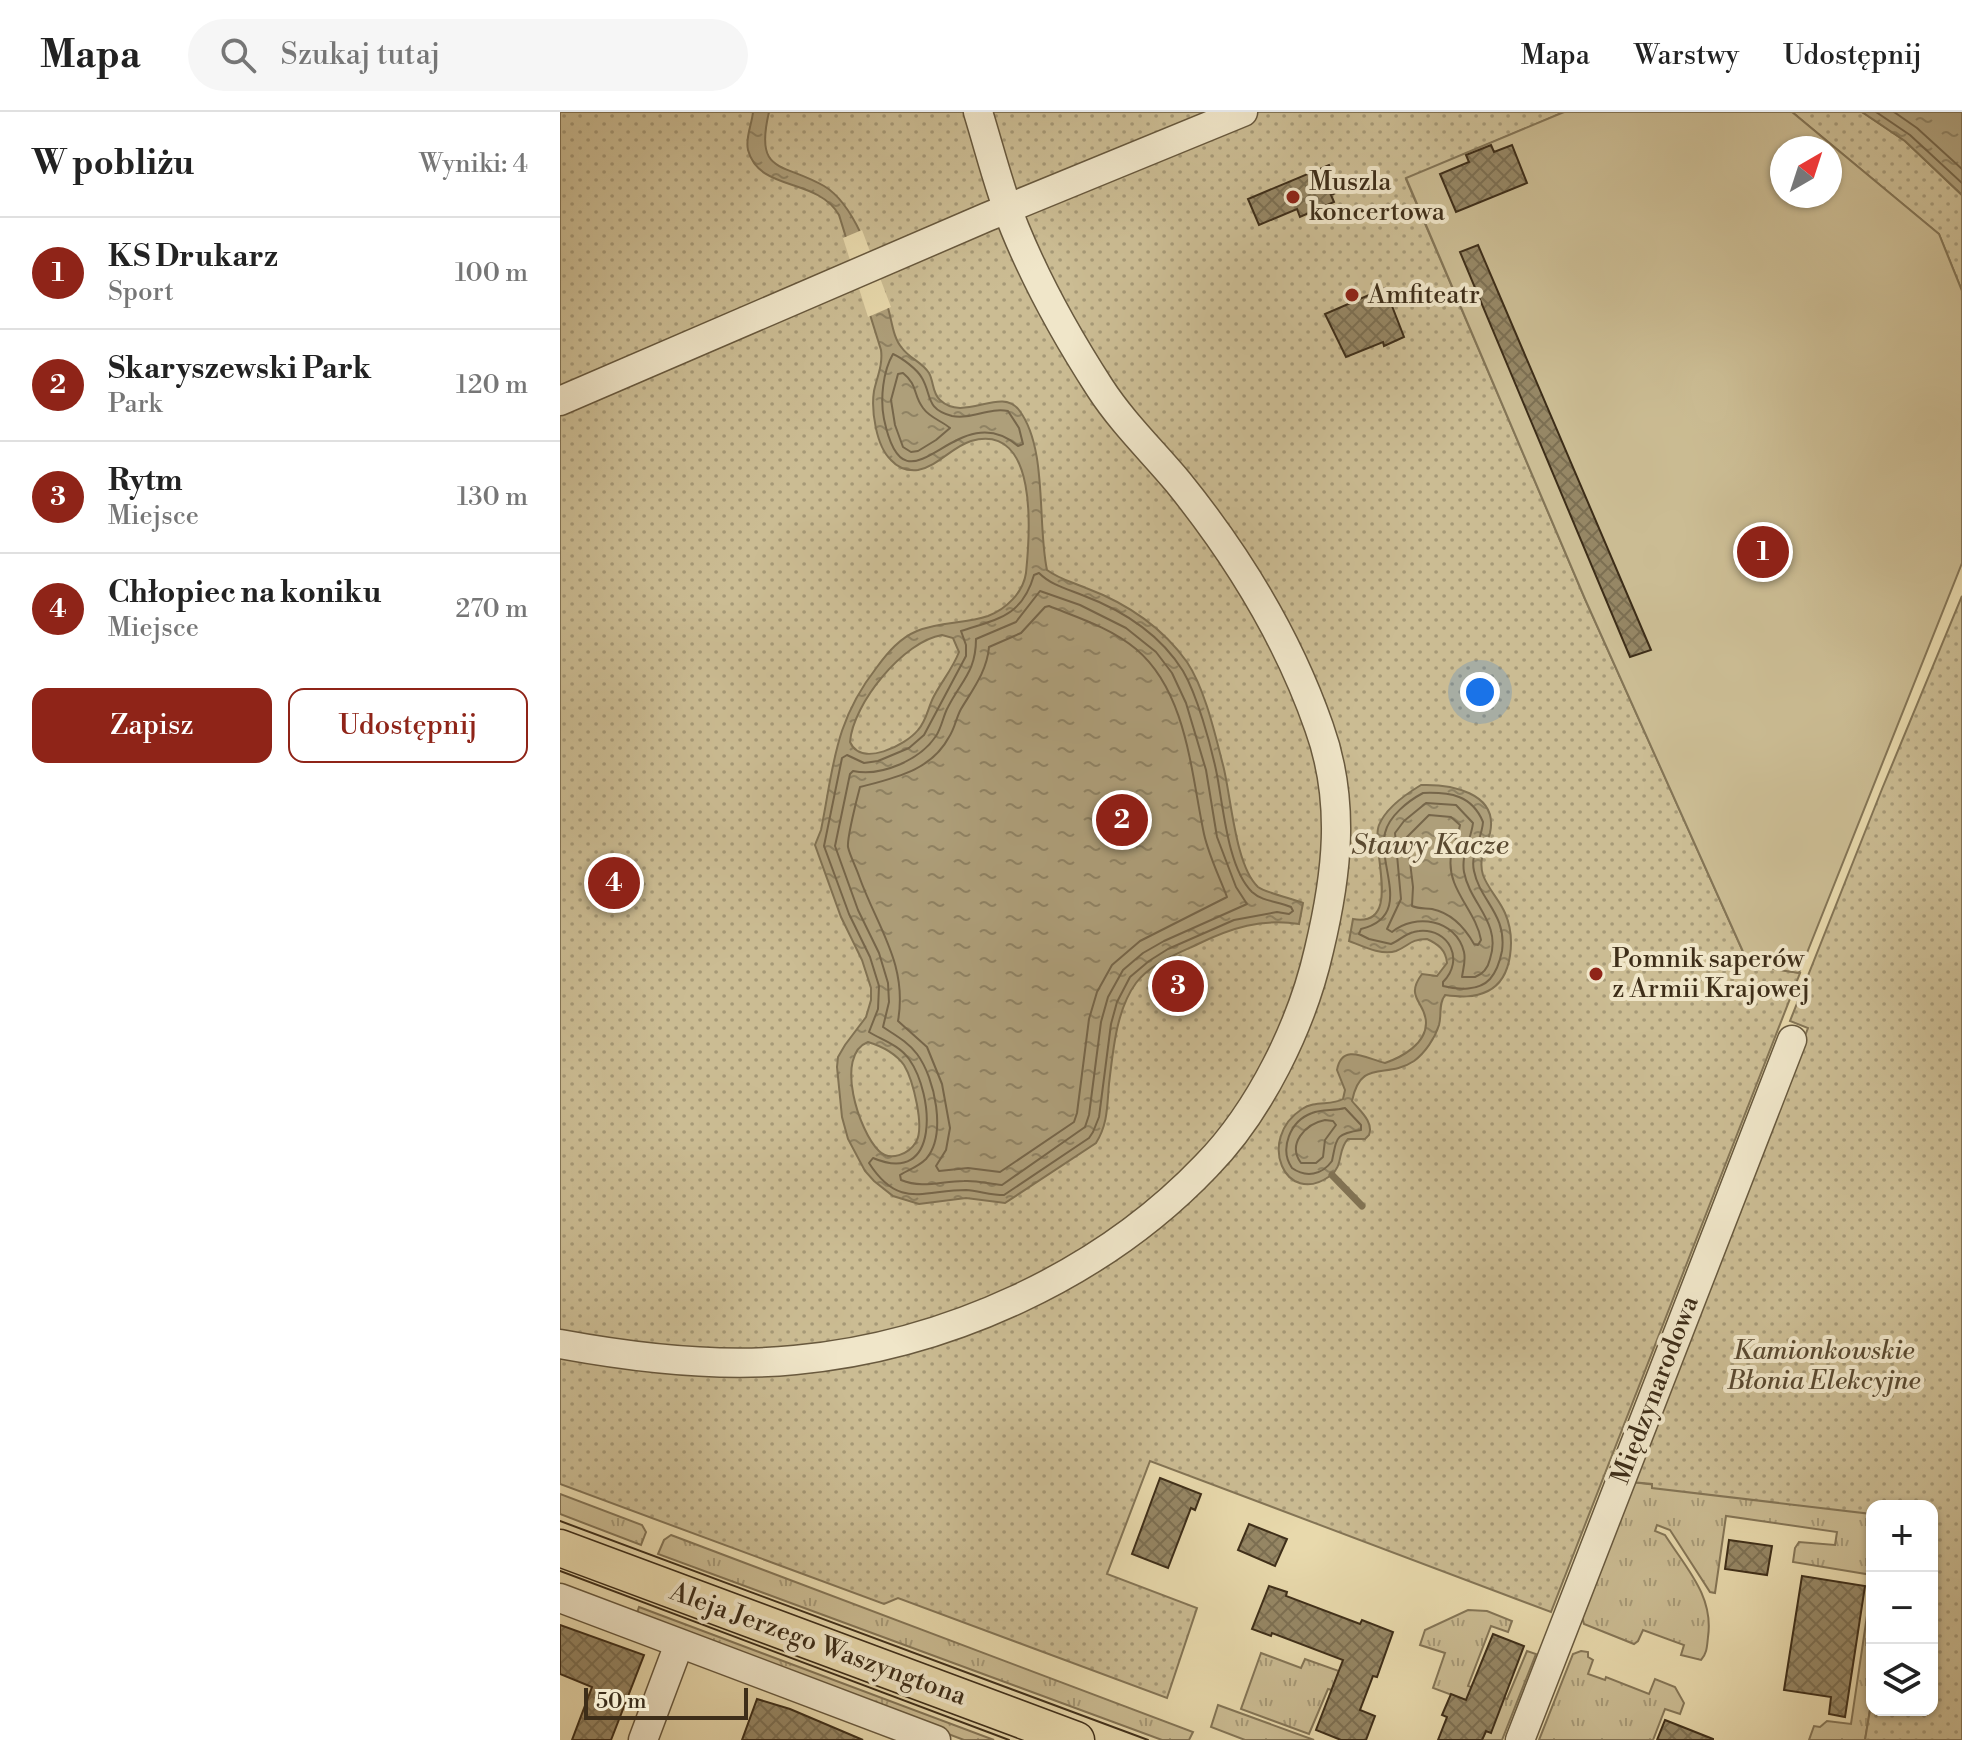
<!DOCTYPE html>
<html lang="pl">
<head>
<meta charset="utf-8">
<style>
	:root { --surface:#fff; --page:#f6f6f6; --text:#222; --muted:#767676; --line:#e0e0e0; --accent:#8f2418 }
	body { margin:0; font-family:"Libre Bodoni",serif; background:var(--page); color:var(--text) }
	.controls { position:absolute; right:24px; bottom:24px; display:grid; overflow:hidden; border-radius:16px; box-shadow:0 2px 6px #0004 }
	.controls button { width:72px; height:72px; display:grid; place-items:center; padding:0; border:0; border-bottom:2px solid var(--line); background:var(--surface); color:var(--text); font:40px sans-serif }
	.compass { position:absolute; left:1210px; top:24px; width:72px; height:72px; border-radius:50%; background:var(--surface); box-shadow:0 2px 6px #0004; rotate:39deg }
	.scale { position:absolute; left:24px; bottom:20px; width:164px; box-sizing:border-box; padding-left:8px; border:4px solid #3e2e19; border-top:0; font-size:22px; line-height:28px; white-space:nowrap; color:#3e2e19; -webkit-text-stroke:6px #f0e6c9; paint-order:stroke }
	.you { position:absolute; left:920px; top:580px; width:28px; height:28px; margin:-20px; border:6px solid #fff; border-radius:50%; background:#1a73e8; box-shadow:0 0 0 12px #1a73e833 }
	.badge { display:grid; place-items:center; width:52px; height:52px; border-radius:50%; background:var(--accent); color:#fff; font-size:26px; font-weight:700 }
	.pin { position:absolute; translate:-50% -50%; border:4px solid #fff; box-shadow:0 2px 8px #0006 }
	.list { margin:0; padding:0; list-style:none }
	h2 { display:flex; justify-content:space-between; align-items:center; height:104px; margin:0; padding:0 32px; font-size:34px }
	h2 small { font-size:26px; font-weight:400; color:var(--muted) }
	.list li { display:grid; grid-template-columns:52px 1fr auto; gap:24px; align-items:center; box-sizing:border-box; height:112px; padding:0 32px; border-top:2px solid var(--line) }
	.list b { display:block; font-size:30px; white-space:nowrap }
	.list p { margin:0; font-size:26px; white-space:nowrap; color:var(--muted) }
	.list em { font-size:26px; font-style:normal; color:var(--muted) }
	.actions { display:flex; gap:16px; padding:24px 32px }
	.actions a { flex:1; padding:18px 0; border:2px solid var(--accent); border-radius:16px; text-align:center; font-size:28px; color:var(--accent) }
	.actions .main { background:var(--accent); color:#fff }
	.icon { flex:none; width:44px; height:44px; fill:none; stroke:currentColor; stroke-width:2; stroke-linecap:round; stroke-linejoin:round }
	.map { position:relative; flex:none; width:1402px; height:1628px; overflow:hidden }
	header { display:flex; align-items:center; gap:48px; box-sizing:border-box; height:112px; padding:0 40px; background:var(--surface); border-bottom:2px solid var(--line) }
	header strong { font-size:38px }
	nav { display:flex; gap:44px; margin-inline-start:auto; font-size:28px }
	.search { width:560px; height:72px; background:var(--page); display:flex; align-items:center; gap:20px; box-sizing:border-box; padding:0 28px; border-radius:44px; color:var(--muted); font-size:30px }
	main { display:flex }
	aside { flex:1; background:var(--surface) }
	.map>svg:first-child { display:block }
	.grass { fill:url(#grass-tufts); stroke:#847556; stroke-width:2 }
	.park { fill:url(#park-dots); stroke:#847556; stroke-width:2 }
	.pitch { fill:#cbbc93; stroke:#847556; stroke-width:2; fill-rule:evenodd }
	.water { fill:url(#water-ripples); stroke:#817253; stroke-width:2; fill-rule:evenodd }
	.pier { fill:#e8d9ac }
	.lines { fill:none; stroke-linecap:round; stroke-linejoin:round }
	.shore { stroke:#76664a; stroke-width:2 }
	.stream { stroke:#817253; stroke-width:7 }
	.building { fill:url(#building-cross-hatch); stroke:#3e2e19; stroke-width:2 }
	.minor-casing { stroke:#68593e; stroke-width:31 }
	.major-casing { stroke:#3e2e19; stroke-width:39 }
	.minor { stroke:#f0e6c9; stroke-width:28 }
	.major { stroke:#e8d9ac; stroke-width:36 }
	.tram { stroke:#3e2e19; stroke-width:2 }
	.poi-dot { fill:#8f2418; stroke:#f0e6c9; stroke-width:3 }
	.labels { text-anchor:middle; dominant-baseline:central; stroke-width:8; stroke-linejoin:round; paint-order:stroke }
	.poi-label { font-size:26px; fill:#3e2e19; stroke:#f0e6c9; text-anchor:start }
	.park-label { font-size:26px; font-style:italic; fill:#5a4a31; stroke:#f0e6c9 }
	.street-label { font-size:26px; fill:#3e2e19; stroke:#f0e6c9 }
	.water-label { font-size:28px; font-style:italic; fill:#5a4a31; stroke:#f0e6c9 }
</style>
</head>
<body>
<header>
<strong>Mapa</strong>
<div class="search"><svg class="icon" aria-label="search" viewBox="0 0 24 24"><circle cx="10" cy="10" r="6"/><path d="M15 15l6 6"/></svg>Szukaj tutaj</div>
<nav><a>Mapa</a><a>Warstwy</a><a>Udostępnij</a></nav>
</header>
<main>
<aside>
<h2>W pobliżu<small>Wyniki: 4</small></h2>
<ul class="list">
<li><span class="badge">1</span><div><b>KS Drukarz</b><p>Sport</p></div><em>100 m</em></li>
<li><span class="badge">2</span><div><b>Skaryszewski Park</b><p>Park</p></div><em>120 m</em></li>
<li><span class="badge">3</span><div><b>Rytm</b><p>Miejsce</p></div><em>130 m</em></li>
<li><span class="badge">4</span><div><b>Chłopiec na koniku</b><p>Miejsce</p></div><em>270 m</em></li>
</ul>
<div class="actions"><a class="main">Zapisz</a><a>Udostępnij</a></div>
</aside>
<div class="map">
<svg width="1402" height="1628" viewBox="0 0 1402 1628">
	<defs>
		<pattern id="grass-tufts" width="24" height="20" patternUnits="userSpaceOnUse" patternTransform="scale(2)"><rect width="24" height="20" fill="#cbbc93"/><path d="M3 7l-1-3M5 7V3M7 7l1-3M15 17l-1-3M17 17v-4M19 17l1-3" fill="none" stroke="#a69977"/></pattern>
		<pattern id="park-dots" width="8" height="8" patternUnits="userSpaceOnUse" patternTransform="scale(2)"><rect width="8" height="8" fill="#cbbc93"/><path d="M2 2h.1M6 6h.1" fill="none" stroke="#a69977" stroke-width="1.8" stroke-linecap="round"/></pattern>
		<pattern id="water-ripples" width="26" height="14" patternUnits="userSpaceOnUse" patternTransform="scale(2)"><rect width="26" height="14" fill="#ae9f7a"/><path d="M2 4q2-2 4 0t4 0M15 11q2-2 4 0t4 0" fill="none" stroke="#8f8263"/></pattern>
		<pattern id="building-cross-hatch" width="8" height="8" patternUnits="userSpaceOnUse" patternTransform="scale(2)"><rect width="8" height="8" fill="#968765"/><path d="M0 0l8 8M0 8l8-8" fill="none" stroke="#7c6f52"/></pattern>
	</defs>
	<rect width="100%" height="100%" fill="#e8d9ac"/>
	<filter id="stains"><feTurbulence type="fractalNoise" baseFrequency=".0025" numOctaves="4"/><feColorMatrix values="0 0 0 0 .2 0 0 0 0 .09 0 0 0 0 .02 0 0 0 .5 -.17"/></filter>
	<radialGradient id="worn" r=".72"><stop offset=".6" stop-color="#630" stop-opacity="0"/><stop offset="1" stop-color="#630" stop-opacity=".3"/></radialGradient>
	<!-- grass -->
	<path class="grass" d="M1071,1370L1312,1398V1463L1233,1450L1235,1436L1239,1430L1275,1433L1277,1420L1166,1404L1155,1481L1150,1480L1110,1418L1097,1413L1095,1419L1105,1423C1126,1456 1154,1484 1148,1525C1147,1534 1147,1542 1141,1548L1121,1543L1124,1533L1083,1518L1078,1529L1074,1532L1024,1512L1020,1498Z
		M0,1382L82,1413L86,1420L81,1433L0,1402Z
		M111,1423L633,1620L629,1628H602L98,1442L104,1428Z
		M1312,1470V1586L1305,1628H1249L1254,1614L1260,1615L1267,1609L1291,1612Z
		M79,1495L434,1628H404L76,1504Z
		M908,1498L927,1499L952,1509L948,1520L931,1514L908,1574L947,1587L967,1539L976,1542L942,1628H922L926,1619L930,1620L938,1600L873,1576L885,1541L860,1533L865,1518Z
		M1021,1539L1028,1540V1545L1033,1548L1028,1562L1045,1568L1046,1565L1089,1582L1095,1567L1115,1575L1124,1591L1120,1602L1105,1597L1093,1628H979L1013,1542Z
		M701,1541L741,1556L745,1547L779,1559L772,1578L768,1577L749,1622L681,1597Z
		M658,1593L754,1628H685L651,1615Z"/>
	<!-- park -->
	<path class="park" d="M0,0H1004L846,67L1025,487L1189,853L1240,861L991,1500L590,1349L547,1462L637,1496L607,1586L338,1486L324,1492L0,1372Z
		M1232,0H1302L1345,29L1402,83V179L1379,122Z
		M1402,484V1628H1305L1312,1586V1598H1372V1394H1312V1402L1092,1376V1372L1071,1370L1248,916L1230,909L1322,677Z"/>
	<!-- pitch -->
	<path class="pitch" d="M1004,0H1232L1379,122L1402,179V451L1239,861L1189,853L1025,487L846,66ZM1222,36H1270V84H1222Z"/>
	<!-- water -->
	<path class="water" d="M193,0H209C194,63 223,50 264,74C298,94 316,160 328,196C332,209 333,226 342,236C349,246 362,250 369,261C374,270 372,281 380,288C404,311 441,274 459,298C488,336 477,412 487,458C499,467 512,470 526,476C566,491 602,515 627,550C645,577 655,622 663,653C671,683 675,754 698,775C704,780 733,787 743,791L739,812C702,806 671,816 638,832C617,842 590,852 576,871C556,898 553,940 549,972C547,994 548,1012 536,1031L445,1091L406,1086L359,1092L333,1084L314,1069L305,1059L288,1027L282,1005L277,955L278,945L285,933L306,905L311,888V876L302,848L281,805L255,733L261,718C274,653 274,610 317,555C328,540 340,526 357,519C380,509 405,512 428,504C446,497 463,481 466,461C470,422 479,310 411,329C392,335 378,354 358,358C348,359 338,356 331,348C316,334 311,298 314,279C317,265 323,253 321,238L279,103C257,65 199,80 188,38C185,26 192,12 193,0ZM382,523L393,526L399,540C393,556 382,569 374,584C368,595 367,608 358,618C346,633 301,656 290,630C293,591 344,529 382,523ZM308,930C321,934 336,942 344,953C353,968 365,1015 356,1030C349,1042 330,1050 319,1039C299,1020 274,943 308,930Z
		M1302,0H1402V83L1345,29Z
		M861,673C889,672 939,680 930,721C926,736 918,747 923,763C928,777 939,787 945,801C955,824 954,866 928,879C914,886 900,885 885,883C878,893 882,902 879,913C875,926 865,941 854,949C826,968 801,945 792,989C800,999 814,1010 809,1023L805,1027H788C777,1038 784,1054 770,1064C725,1096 696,1027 742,997C755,988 771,994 783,987L785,978L777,958C782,930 807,947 825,951C842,945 866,932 866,911C866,890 844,886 862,862L877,864L887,851C886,838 878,832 867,827C850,827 849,834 836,839C822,844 802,834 789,829L793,807C844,816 810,736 819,713C826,696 846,682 861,673Z"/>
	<!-- pier -->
	<path class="pier" d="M302,118L331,195L308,205L283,126Z"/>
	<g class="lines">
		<!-- shore -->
		<path class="shore" d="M1316,0L1350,23L1402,71
			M1334,0L1357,16L1402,57
			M333,242C342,246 357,257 362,266C372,283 365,297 392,304C411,308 429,295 448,299L459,316L463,332L458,334C395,280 346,413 324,307C320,287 323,259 333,242Z
			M343,261C358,273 353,283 363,296C370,306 382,309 390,316L376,328L358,339L351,340L343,335L335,313L331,288L338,262Z
			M479,461C491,473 507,477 522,483C562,498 600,522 623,559C637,583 650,630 656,658C663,690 667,756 692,780C703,790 718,789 731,795L733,799L729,802L717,800L674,808L608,837L589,849L570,865L557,890L551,912L539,1005L533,1020L529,1026L444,1083C431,1083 419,1079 406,1078C364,1078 339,1098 309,1051L313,1046C381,1075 374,982 349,947C339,933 322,928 309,920L318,897L319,874L310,845L289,802L264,734L282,646L287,643L304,651L318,649L349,636L364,623L406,544V533L401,519C437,507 462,505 474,463Z
			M480,479L520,493L566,516L596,540L612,561L626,591L646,658L657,725L676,775L687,792L604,829L583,841L563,858L548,885L541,910L529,1003L525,1015L442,1073C429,1072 417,1068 404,1069C381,1069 363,1077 341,1068L340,1063C348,1058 358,1055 366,1047C387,1023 375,966 357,942C348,930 335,923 323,915L329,890L328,871L319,841L298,798L275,734L290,662L293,659C321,665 360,648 376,624C382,615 383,604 388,595C402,568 416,559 416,527L456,510Z
			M489,494C519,506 551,516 576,537C627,580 631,661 644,722C649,744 659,764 667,785L580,829L552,853L537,880L529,907L517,1001L514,1010L440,1060L408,1056L379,1059L376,1054L386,1038L390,1016L382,972L367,935L338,909C348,852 317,815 299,764C296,755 290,744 288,735C287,726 297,686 300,675C334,666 371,659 389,625C395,616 396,606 401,597C413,577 427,559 429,535L461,521L485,495Z
			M863,681C890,680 912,683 923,710C922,727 910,742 914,759C920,789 947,802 942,839C940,849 937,859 930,867C919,879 898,878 883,874V870C905,848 889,816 859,819C846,820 841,828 831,832L809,827L799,822L801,817C854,804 817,754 825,721C829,704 848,689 863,681Z
			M866,691L896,693L913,711C911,728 901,742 904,760C910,792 942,811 930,847C928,856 923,862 915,865H902C903,857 906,849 904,840C896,807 855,801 832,820L827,817L841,787L835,721L844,709Z
			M869,703L891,705L900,713C898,724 893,734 891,744C886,777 916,798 921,828L918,833L914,832C905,816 891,801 872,797C865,796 859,797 852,794L853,775L847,725Z
			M785,996L801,1013V1018C775,1022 777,1025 772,1049C762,1063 746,1066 732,1056C719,1037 730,1009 752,1001C762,997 774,999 785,996Z
			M765,1008L773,1009L776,1013L765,1028L763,1045L756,1051H741C727,1032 745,1012 765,1008Z"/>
		<!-- stream -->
		<path class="stream" d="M772,1063L802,1094"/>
	</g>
	<!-- building -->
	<path class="building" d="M931,33L934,40L952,33L967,71L896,100L880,62L909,50L906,43Z
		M769,53L780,79L771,83L774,90L740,105L737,97L699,113L688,87Z
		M918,133L1091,538L1070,545L900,140Z
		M825,176L844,225L824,234L823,230L786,245L765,202Z
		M600,1366L641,1382L635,1398L631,1396L608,1456L572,1442Z
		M689,1412L727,1427L715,1454L678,1438Z
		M1169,1428L1212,1434L1207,1463L1165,1457Z
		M1242,1464L1305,1474L1285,1605L1269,1602L1271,1585L1224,1578Z
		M709,1474L727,1480L726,1484L800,1512L802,1508L833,1520L817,1565L813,1564L800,1598L815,1604L806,1628H781L756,1618L783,1548L712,1521L711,1524L692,1517Z
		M0,1513L84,1543L51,1628H12L32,1575L0,1562Z
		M933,1522L964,1534L931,1621L926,1619L922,1628H878L887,1605L882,1603L891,1582L906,1588Z
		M197,1587L230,1597L303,1628H182Z
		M1105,1608L1153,1627V1628H1097Z"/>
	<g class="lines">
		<defs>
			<path id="minor" d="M0,289L427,105L683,0
				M0,1232C76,1246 158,1256 235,1248C386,1234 541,1164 646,1054C700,999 742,913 759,838C777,763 786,690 759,615C728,526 677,443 618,370C592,339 562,310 540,276C507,225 478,173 455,117C440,80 430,39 418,0
				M0,1486L376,1628
				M83,1628L119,1532
				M960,1628L1232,928"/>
			<path id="major" d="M0,1436L516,1628"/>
		</defs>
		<!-- minor casing -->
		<use href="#minor" class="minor-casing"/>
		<!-- major casing -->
		<use href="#major" class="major-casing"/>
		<!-- minor -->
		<use href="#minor" class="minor"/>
		<!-- major -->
		<use href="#major" class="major"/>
		<!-- tram -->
		<path class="tram" d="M0,1409L588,1628
			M0,1459L449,1628"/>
	</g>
	<!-- markers -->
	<g class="poi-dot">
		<circle cx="733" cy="85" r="8"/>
		<circle cx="792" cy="183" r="8"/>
		<circle cx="1036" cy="862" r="8"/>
	</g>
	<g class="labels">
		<!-- poi labels -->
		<g class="poi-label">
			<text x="749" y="70">Muszla<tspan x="749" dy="30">koncertowa</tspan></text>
			<text x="808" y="183">Amfiteatr</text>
			<text x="1052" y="847">Pomnik saperów<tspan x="1052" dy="30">z Armii Krajowej</tspan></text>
		</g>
		<!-- park labels -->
		<g class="park-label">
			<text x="1264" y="1239">Kamionkowskie<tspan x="1264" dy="30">Błonia Elekcyjne</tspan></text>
		</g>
		<!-- street labels -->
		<g class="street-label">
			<text transform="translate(1095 1278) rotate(-69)">Międzynarodowa</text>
			<text transform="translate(258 1532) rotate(20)">Aleja Jerzego Waszyngtona</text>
		</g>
		<!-- water labels -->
		<g class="water-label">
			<text x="870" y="733">Stawy Kacze</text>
		</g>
	</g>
	<rect width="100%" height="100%" filter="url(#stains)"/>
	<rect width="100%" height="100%" fill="url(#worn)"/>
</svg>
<div class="controls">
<button>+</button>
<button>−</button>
<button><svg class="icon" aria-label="layers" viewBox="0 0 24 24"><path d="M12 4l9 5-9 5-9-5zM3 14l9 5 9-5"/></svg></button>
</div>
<svg class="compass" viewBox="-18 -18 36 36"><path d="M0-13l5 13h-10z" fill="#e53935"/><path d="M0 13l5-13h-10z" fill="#767676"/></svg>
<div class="scale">50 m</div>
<div class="you"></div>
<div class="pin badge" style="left:1203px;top:440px">1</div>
<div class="pin badge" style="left:562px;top:708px">2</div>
<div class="pin badge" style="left:618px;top:874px">3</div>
<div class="pin badge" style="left:54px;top:771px">4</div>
</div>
</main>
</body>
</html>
